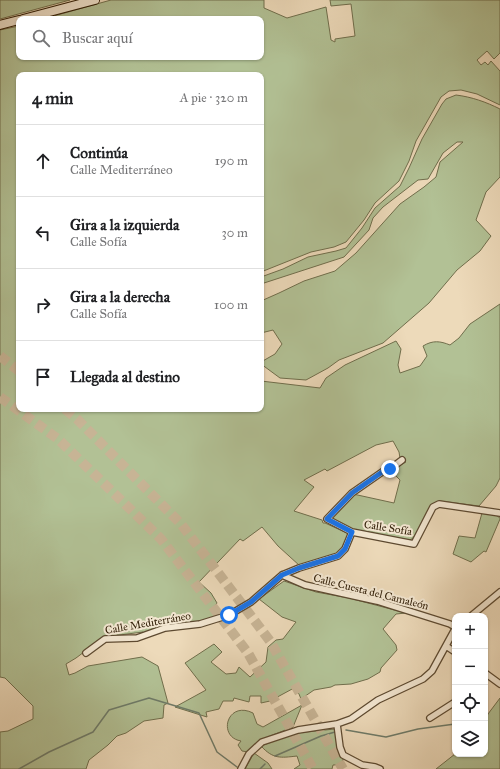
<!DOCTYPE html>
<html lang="es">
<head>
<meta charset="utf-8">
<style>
	:root { --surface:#fff; --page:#f2f2f2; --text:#202124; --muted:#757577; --line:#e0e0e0 }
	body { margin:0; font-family:"IM FELL Great Primer",serif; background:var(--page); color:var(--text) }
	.controls { position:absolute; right:12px; bottom:12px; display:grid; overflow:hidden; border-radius:8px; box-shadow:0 1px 3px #0004 }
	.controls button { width:36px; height:36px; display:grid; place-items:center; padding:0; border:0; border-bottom:1px solid var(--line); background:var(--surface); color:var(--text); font:20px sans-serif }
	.stop { position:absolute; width:12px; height:12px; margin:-9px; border:3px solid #1a73e8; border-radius:50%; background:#fff }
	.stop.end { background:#1a73e8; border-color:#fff; box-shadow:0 1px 4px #0008 }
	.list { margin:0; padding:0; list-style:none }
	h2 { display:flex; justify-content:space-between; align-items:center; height:52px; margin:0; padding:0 16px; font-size:17px }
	h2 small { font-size:13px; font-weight:400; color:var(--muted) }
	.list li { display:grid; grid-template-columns:26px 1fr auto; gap:12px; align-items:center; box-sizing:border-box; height:72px; padding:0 16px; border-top:1px solid var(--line) }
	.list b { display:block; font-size:15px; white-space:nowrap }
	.list p { margin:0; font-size:13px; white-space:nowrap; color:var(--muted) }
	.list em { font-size:13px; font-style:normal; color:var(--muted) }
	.icon { flex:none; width:22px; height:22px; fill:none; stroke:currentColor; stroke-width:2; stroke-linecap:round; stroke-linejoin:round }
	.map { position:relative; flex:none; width:500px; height:769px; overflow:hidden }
	.search { position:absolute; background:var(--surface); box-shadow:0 1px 3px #0004; left:16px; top:16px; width:248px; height:44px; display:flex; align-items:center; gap:10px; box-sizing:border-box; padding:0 14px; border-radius:8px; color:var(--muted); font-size:15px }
	.panel { position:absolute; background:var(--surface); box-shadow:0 1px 3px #0004; left:16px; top:72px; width:248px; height:340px; border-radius:8px }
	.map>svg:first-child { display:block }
	.green { fill:#b2c195; stroke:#706e4c }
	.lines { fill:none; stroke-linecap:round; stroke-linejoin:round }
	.stream { stroke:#6e7b69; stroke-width:1.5 }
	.highway-tunnel { stroke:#c7b495; stroke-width:10; stroke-dasharray:10 5; stroke-linecap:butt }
	.street-casing { stroke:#5d4a31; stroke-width:8 }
	.secondary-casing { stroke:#2d1a03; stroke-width:10 }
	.street { stroke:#f3e7d2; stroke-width:5.5 }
	.secondary { stroke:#f3e7d2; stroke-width:8 }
	.route { stroke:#1a73e8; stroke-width:5 }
	.labels { text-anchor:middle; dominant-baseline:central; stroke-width:4; stroke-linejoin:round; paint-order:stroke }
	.street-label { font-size:11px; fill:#2d1a03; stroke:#f3e7d2 }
</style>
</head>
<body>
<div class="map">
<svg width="500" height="769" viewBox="0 0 500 769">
	<rect width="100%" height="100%" fill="#eddaba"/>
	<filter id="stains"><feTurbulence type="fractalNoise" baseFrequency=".005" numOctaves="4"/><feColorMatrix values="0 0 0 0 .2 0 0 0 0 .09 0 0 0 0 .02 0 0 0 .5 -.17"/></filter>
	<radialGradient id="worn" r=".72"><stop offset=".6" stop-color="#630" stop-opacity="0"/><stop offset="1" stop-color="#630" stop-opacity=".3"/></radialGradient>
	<!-- green -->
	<path class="green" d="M0,0H70L0,19Z
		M111,0H264V8L287,18L326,7L331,40L335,42V39L355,36L351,4L331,6L330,0H500V53L494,59L487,51L477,60L481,65L485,62L488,65L491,61L500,71V105L477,94L461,90L449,91L441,97L416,141L409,161L399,181L375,203L364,220L346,242L334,247L311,252L261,272V75H19V409H261V381L320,388L326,378L345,365L396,341L401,349L398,365L400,373L420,366L427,356L423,346C433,340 440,341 450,345L459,338L470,324L500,304V478L496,486L479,506L440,501L433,504L415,535L412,539L406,541L356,531L331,519L353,494L394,503L400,480L390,470L406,462L402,458H400L399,452L393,441L376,445L327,471L325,469L304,480L314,487L294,511L322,520L323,523H325L349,534L339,553L300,566L278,546L262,527L243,541L240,539L199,582L211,593L217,603L214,607L216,616L209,620L163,626L144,633L143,632L104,637L76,658L66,664L69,675L75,673L88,666L142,657L158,666L168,703L164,705L163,718L144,721L126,733L117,736L108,745L89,760L86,769H0V732L8,731L33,719V706L5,678L0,677V30L19,26V57H261V19H43Z
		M456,95C472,97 486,102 500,109V177L486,192L476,220L491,236L480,251L457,270L429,303L383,343L339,360L328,368L306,380L280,378L261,364V362L275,354L282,344L273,330L261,333V301L279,293L304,281L335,271L356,253L400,204L424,187L436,177L440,162L463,142H457L443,153L428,179L418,180L383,207L373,218L369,230L344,257L261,284V277L283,269L308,257L336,251L346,248L362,228L375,208L400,186L409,168L422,139L442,104L446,99Z
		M482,513L494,514L500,518V519L486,552L484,551L471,562L453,554L459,536L475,538Z
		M284,581L316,592L349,598L406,613L396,614L383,629L396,645L397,650L381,668L380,672L368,679L351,684L335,685L331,687L314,690L301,699L299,694L294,688L270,701L261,703V696H250L249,702L234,698L233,701H223L219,709L206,712L207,717L175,707L206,690L185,663L214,644L222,652L211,662L226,674L236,673L239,667L250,677L266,662L268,647L276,640L283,639L296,622L282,617L259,599Z
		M500,698V769H436L455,754H485V721L488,714Z
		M302,705L293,727L260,740L248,752L242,751L238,745L241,741C217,737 227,700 253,713L257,724L263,727Z
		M335,729L342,756L344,757C342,763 339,765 333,765L332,769H294L300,765L297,756C280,758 273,759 261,746L295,733Z
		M254,753L268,763L272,769H245Z"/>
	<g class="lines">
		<!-- stream -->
		<path class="stream" d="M346,730L386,737L418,729L455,724
			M275,756L321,736L335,732
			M19,769L49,752L93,732L109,710L149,698L199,713L217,752L237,767
			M260,769L265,764"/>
		<!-- highway-tunnel -->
		<path class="highway-tunnel" d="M0,356L19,371
			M0,397L58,439L161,539L248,653L313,769
			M65,409L77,419L181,524L270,641L343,769"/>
		<defs>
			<path id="street" d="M402,460L390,469L385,470L352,493L327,519L352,532L414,544L433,507L439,504L500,513
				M282,575L305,585L377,601L450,624L455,627
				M471,616L500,592
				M446,646L455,652
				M86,653L105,639L137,638L165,628L200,624L229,615L251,602L282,575L299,568L338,556L345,549L352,532
				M485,673L500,684
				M430,718L455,702
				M337,724L340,747L343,755L362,765L375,767L380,769
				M241,769L249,754L262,742L298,730L337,724L351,719L378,700L423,679L432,671L455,629"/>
			<path id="secondary" d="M23,19L95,0
				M0,25L19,20"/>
		</defs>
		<!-- street casing -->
		<use href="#street" class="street-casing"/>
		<!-- secondary casing -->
		<use href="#secondary" class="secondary-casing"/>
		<!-- street -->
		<use href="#street" class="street"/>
		<!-- secondary -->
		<use href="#secondary" class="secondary"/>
	</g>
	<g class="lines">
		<!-- route -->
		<path class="route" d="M229,615L251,602L282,575L299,568L338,556L345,549L352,532L327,519L352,493L385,470L390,469"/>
	</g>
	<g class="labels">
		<!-- street labels -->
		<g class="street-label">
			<text transform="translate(388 528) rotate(9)">Calle Sofía</text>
			<text transform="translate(371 592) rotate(14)">Calle Cuesta del Camaleón</text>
			<text transform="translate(148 623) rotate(-10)">Calle Mediterráneo</text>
		</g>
	</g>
	<rect width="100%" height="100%" filter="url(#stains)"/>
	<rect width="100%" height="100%" fill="url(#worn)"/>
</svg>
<div class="controls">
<button>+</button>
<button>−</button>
<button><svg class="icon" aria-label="locate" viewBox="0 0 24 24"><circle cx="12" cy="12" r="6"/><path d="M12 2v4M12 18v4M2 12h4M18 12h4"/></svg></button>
<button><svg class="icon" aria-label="layers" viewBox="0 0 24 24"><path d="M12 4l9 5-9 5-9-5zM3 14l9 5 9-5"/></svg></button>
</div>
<div class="stop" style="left:229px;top:615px"></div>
<div class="stop end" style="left:390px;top:469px"></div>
<div class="search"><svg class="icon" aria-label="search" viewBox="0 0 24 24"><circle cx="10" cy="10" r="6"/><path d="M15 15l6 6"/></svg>Buscar aquí</div>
<section class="panel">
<h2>4 min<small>A pie · 320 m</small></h2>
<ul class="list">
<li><svg class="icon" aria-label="ahead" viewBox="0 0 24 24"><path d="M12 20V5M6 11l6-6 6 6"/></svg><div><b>Continúa</b><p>Calle Mediterráneo</p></div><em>190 m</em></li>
<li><svg class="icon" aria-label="left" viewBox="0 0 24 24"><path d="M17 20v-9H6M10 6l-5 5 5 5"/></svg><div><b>Gira a la izquierda</b><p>Calle Sofía</p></div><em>30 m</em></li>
<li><svg class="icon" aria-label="right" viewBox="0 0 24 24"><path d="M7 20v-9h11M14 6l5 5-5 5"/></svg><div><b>Gira a la derecha</b><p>Calle Sofía</p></div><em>100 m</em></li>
<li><svg class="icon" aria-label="arrive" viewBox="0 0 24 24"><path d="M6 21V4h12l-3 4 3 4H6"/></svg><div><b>Llegada al destino</b></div></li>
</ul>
</section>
</div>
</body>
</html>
